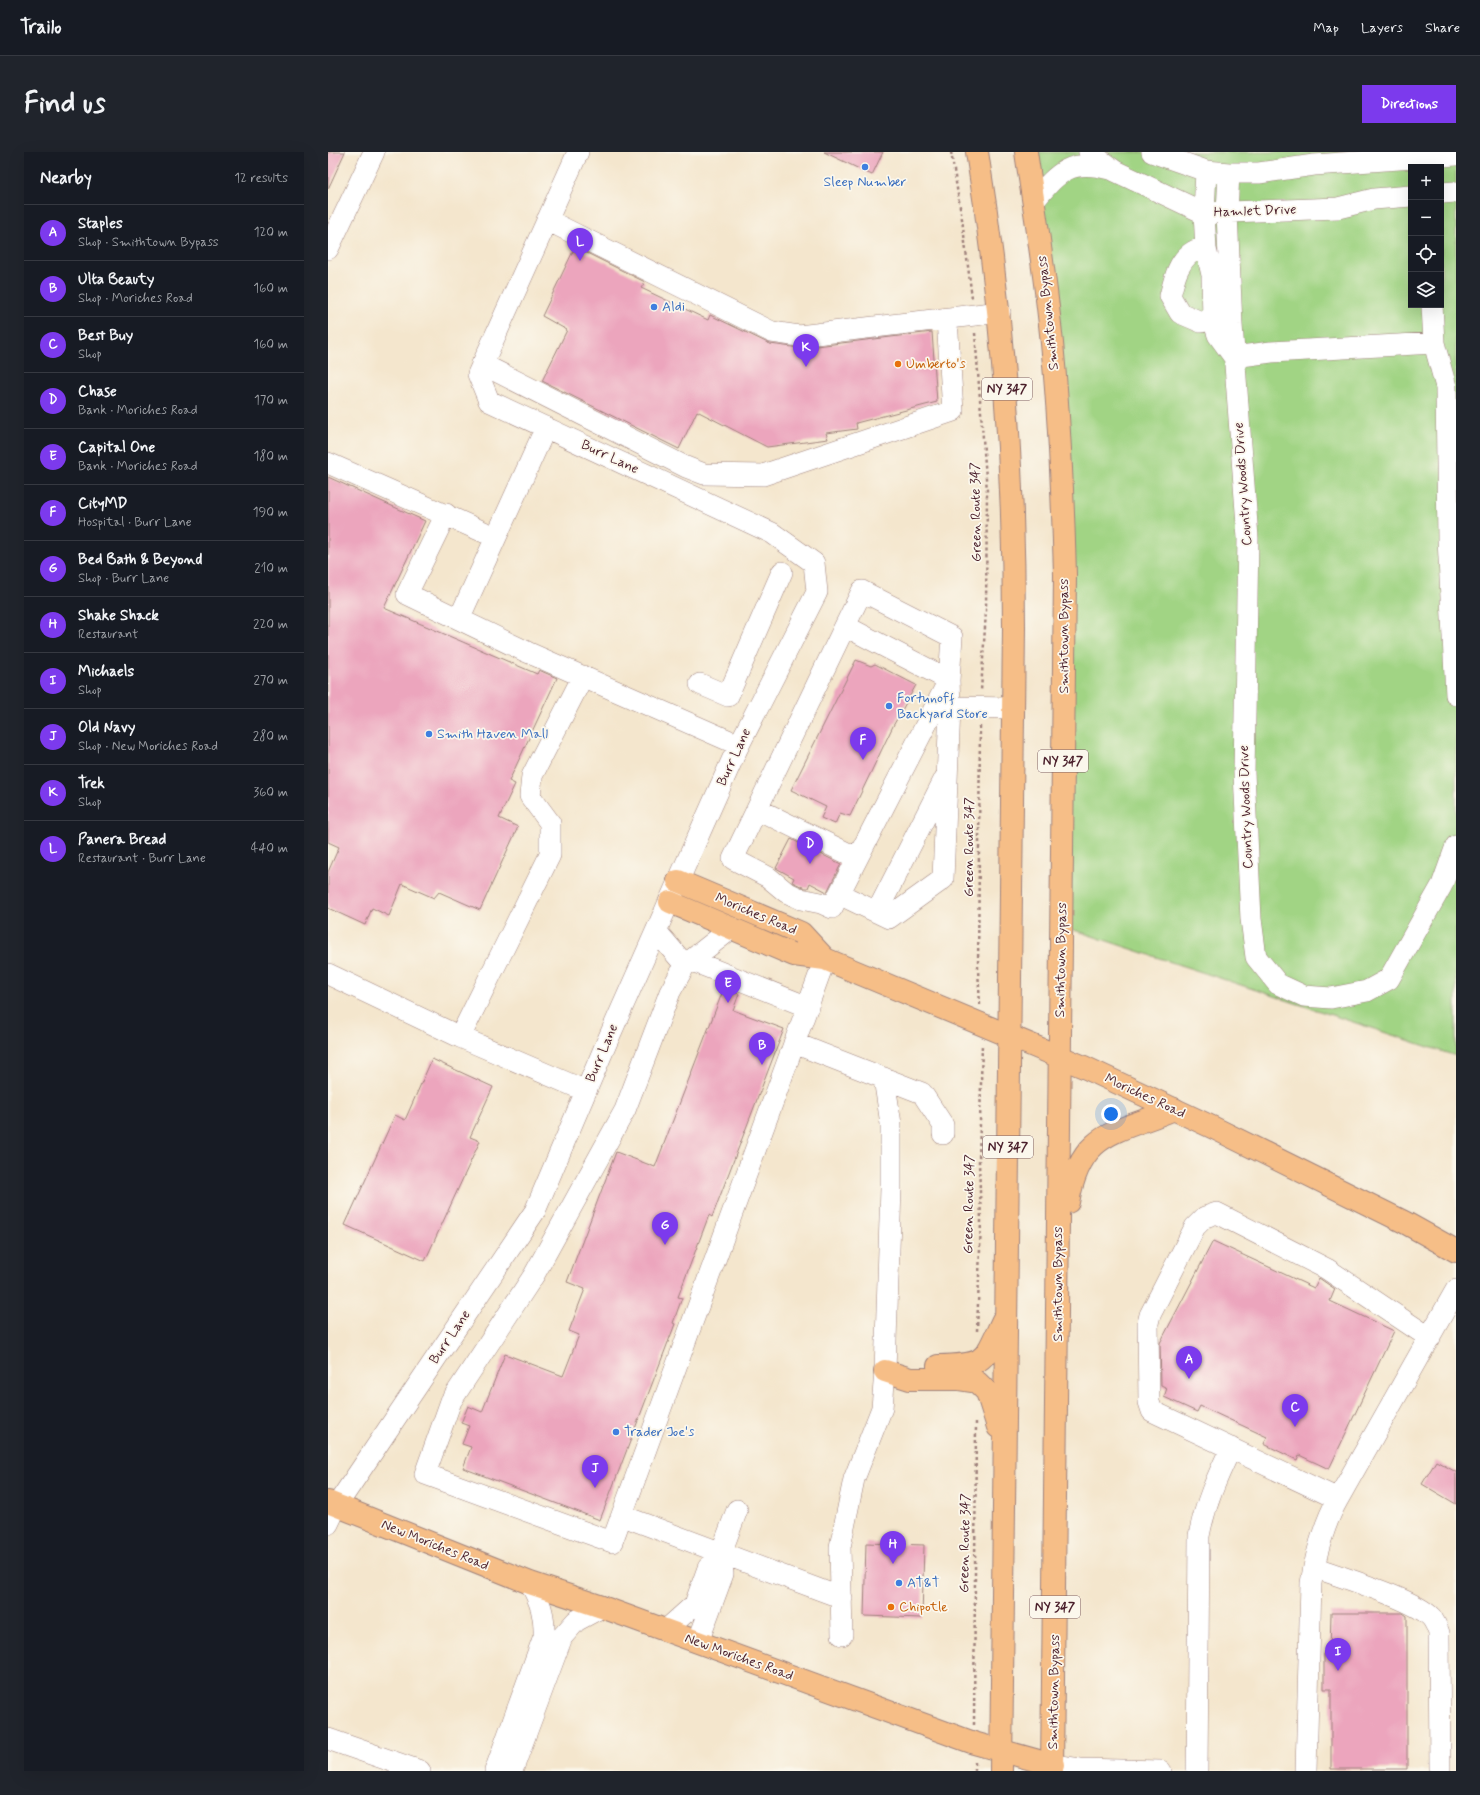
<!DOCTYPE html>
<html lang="en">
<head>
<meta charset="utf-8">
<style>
	:root { --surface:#171b24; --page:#20242c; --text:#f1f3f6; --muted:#9ea1a6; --line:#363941; --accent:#7c3aed }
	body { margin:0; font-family:Mynerve,sans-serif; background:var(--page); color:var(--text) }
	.controls { position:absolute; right:12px; top:12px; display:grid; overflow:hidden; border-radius:0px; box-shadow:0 4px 16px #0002 }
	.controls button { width:36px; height:36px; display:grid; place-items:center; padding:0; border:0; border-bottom:1px solid var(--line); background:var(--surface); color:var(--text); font:20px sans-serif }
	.you { position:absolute; left:783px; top:962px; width:14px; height:14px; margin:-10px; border:3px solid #fff; border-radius:50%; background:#1a73e8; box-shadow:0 0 0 6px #1a73e833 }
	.badge { display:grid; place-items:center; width:26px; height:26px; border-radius:50%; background:var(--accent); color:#fff; font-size:13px; font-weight:700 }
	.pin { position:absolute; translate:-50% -33px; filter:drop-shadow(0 1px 2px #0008) }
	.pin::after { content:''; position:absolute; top:21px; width:14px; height:12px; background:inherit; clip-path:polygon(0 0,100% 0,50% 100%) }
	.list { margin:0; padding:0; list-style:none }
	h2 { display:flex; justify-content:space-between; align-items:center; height:52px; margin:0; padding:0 16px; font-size:17px }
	h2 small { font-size:13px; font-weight:400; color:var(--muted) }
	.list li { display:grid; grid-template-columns:26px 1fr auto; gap:12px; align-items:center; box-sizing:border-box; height:56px; padding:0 16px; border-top:1px solid var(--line) }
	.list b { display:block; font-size:15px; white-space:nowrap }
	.list p { margin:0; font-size:13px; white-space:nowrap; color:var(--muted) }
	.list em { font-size:13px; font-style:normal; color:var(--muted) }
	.icon { flex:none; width:22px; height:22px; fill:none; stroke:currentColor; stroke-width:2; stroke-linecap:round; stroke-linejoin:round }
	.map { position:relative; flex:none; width:1128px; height:1619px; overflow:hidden; border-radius:0px }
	header { display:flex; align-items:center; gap:24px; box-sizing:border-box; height:56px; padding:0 20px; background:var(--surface); border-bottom:1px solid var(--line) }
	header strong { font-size:19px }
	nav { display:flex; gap:22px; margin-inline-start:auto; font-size:14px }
	.intro { display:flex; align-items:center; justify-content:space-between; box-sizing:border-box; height:96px; padding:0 24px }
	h1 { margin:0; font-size:28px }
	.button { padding:10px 18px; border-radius:0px; background:var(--accent); color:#fff; font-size:14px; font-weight:700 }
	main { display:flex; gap:24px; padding:0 24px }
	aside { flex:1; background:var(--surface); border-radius:0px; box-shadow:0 4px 16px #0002 }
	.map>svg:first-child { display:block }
	.green { fill:#a1d484; stroke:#767a58; fill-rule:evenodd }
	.building { fill:#eca5bd }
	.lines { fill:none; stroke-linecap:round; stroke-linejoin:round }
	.minor-casing { stroke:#9f827c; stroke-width:22 }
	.major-casing { stroke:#9f827c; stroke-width:24 }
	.highway-casing { stroke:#9f827c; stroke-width:24 }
	.path { stroke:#9f827c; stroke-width:2.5; stroke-dasharray:3 3; stroke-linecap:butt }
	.minor { stroke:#fff; stroke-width:21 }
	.major { stroke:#f6be87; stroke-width:22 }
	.highway { stroke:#f6be87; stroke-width:22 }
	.shop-dot { fill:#3f7fe0; stroke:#fbf7ec; stroke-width:1.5 }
	.food-dot { fill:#e8710a; stroke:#fbf7ec; stroke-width:1.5 }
	.labels { text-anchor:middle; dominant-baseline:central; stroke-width:3.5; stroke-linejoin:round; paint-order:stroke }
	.shield { fill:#fbf7ec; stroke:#7f6065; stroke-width:1 }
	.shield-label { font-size:13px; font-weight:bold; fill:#4a1f2b }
	.shop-label { font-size:14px; fill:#366cbe; stroke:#fbf7ec; text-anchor:start }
	.street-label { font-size:14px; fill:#4a1f2b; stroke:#fbf7ec }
	.food-label { font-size:14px; fill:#c56008; stroke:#fbf7ec; text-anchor:start }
</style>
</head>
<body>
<header>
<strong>Trailo</strong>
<nav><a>Map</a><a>Layers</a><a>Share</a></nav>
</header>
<div class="intro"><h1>Find us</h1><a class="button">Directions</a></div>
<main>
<aside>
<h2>Nearby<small>12 results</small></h2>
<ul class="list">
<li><span class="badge">A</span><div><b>Staples</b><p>Shop · Smithtown Bypass</p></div><em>120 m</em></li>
<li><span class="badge">B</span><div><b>Ulta Beauty</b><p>Shop · Moriches Road</p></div><em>160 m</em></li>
<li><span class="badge">C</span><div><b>Best Buy</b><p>Shop</p></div><em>160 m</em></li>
<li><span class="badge">D</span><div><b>Chase</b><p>Bank · Moriches Road</p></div><em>170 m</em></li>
<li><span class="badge">E</span><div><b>Capital One</b><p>Bank · Moriches Road</p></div><em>180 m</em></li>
<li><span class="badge">F</span><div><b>CityMD</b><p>Hospital · Burr Lane</p></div><em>190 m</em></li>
<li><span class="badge">G</span><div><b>Bed Bath &amp; Beyond</b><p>Shop · Burr Lane</p></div><em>210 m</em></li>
<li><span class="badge">H</span><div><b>Shake Shack</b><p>Restaurant</p></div><em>220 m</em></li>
<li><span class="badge">I</span><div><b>Michaels</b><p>Shop</p></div><em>270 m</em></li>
<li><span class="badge">J</span><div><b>Old Navy</b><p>Shop · New Moriches Road</p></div><em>280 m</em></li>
<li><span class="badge">K</span><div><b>Trek</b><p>Shop</p></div><em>360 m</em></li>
<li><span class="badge">L</span><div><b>Panera Bread</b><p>Restaurant · Burr Lane</p></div><em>440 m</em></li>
</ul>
</aside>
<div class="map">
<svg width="1128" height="1619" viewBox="0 0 1128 1619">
	<rect width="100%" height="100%" fill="#fbf7ec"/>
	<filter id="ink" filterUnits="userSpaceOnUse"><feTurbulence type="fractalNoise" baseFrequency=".025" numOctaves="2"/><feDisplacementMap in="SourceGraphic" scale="8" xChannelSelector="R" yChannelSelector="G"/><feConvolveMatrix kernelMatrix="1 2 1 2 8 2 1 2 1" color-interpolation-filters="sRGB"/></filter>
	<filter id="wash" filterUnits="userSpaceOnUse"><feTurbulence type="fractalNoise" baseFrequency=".012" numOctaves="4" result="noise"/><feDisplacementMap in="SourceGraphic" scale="16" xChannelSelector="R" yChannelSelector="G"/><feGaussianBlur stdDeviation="0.9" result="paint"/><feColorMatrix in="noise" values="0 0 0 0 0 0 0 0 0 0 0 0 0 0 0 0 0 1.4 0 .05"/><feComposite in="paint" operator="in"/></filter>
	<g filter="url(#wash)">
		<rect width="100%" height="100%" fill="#f4e6cd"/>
		<!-- green -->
		<path class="green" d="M694,0H1128V904L740,776L725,158ZM1083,15H1113V153H1083Z"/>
		<g id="blocks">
			<!-- building -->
			<path class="building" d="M0,0H17L0,37Z
				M496,0H555L544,23Z
				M247,95L317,130L313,136L380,168L382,163L442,192L472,196L604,180L609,250L528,271L529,277L498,281L500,287L439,295L369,259L351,297L214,229L239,178L214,164Z
				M0,325L97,369L56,456L209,522L211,518L229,526L181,629L187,632L171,666L190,675L152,758L111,740L106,746L74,732L61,764L44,756L37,773L0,756V720L11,695L0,690Z
				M528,508L543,514L547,512L588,533L565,574L522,664L512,661L507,672L493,666L498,655L463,638Z
				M463,687L513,712L499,740L482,731L480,736H477L464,730L466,726L448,716Z
				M396,836L411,842L405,858L456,877L384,1065L381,1063L350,1145L354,1146L345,1171L347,1172L272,1368L135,1316L143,1295L134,1292L141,1274L133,1271L140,1254L154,1260L177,1202L235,1224L251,1183L241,1179L257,1137L239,1130L288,1000L327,1015Z
				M104,907L165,935L142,985L152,989L97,1109L17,1073L67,963L77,968Z
				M885,1089L986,1136L991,1126L1007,1137L1002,1149L1066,1179L1001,1317L971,1303L969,1308L936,1292L939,1285L872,1254L869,1260L836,1245L839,1236L833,1233L832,1191Z
				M1108,1309L1128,1320V1352L1094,1332Z
				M538,1391L596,1393L594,1466L536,1464Z
				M1003,1461H1075L1079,1464V1617H1003V1537H996V1500H1002Z"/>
		</g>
	</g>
	<g filter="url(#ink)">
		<use href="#blocks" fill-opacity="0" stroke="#9f827c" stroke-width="1"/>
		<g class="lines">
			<defs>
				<path id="minor" d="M761,0L787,19L876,61L1010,56L1046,47L1083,44
					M824,0L878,19L901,21H931L986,13L1128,3
					M878,19L876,61L878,97L884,123L885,168L890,183L906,205
					M901,21L899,61L904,173L920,386L916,621L923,767L928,805L950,832L976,844L1003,846L1039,839L1061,827L1114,733L1128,694
					M1113,41L1128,40
					M706,49C730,21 741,6 781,17
					M219,68L444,180L471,184L672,160
					M0,97L46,0
					M878,97C875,97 869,97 866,99C850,108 846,128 842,144L852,161L873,170L885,168
					M1104,153L1106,191
					M906,205L943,200L1106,191L1118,235L1120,387L1128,543
					M154,212L358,315L376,322L435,323L625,259L619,167
					M0,311L167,385
					M118,362L79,442L199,500L411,593
					M131,467L218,275
					M517,474L534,439L624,485L621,528L622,555L615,727L561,766L511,742L621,528L517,474L429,657L529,706
					M372,532L400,544L454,420
					M622,555L685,556
					M429,657L405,707L440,725L458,740L473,747L493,751L504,756L511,742
					M549,760L617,626
					M404,776L357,813L342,840L297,958L206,1123L123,1249L97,1322L284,1390L497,807
					M328,779L357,813
					M362,808L480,855
					M0,822L132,885L258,939
					M132,885L222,703V671L202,644L204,624L255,524
					M466,891L594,941L615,973V982
					M1102,1186L999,1117L889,1061L877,1065L867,1075L822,1163L820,1171L821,1250L824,1259L1010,1347L1128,1138
					M1010,1347C998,1368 991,1392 986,1415C1012,1425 1086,1447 1103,1465C1107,1470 1109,1475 1111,1481L1112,1619
					M295,1364L514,1446
					M0,1372L9,1353L207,1059L278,892L372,680L409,597L489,440L486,411L444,381L161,249L150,222L250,0
					M338,1478L367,1452L380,1416L393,1401L409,1358
					M514,1483L512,1395L526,1327L554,1256L557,1219L563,1036V972L556,926
					M370,1490L395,1422L393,1401
					M0,1587L92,1619
					M725,1613L752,1617L833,1619
					M167,1619L216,1484C217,1463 212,1449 202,1431
					M184,1619L234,1485L248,1469L274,1455
					M869,1619L871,1384C877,1352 889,1325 903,1296
					M978,1619L983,1431L986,1415"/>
				<path id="major" d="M350,729L473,781L497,807
					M342,750L466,803L497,807L756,915L886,976L1076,1070L1128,1099
					M0,1350L202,1431L274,1455L646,1591L725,1613"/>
				<path id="highway" d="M649,0C675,160 686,314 686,475L673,1619
					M698,0C708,67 719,134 725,202C732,275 735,349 737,423L724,1619
					M740,1050C753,978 787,982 846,957
					M610,1214C659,1213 655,1210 675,1168
					M557,1219L582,1227H630L649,1230L659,1240L670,1275"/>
			</defs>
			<!-- minor casing -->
			<use href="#minor" class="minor-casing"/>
			<!-- major casing -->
			<use href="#major" class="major-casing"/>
			<!-- highway casing -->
			<use href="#highway" class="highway-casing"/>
			<!-- path -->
			<path class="path" d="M623,0L634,67L644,146
				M647,181L659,339L658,459L653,539
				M652,853L650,818L652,572
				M649,1179L653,1069L651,1010L654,892
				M646,1573L648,1270
				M647,1610V1619"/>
			<!-- minor -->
			<use href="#minor" class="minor"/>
			<!-- major -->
			<use href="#major" class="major"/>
			<!-- highway -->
			<use href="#highway" class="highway"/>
		</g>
	</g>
	<!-- markers -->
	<g class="shop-dot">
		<circle cx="537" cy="15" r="4"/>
		<circle cx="326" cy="155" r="4"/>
		<circle cx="561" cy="554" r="4"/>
		<circle cx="101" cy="582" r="4"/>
		<circle cx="288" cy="1280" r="4"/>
		<circle cx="571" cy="1431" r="4"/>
	</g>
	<g class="food-dot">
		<circle cx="570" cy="212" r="4"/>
		<circle cx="563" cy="1455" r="4"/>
	</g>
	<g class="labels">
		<!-- shield labels -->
		<g class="shield">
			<rect x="654" y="226" width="50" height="22" rx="3"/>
			<rect x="710" y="598" width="50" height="22" rx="3"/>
			<rect x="655" y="984" width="50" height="22" rx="3"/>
			<rect x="702" y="1444" width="50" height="22" rx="3"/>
		</g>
		<g class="shield-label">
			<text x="679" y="237">NY 347</text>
			<text x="735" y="609">NY 347</text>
			<text x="680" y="995">NY 347</text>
			<text x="727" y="1455">NY 347</text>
		</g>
		<!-- shop labels -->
		<g class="shop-label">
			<text x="537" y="30" text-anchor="middle">Sleep Number</text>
			<text x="334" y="155">Aldi</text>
			<text x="569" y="546">Fortunoff<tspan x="569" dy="16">Backyard Store</tspan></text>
			<text x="109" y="582">Smith Haven Mall</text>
			<text x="296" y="1280">Trader Joe's</text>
			<text x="579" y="1431">AT&amp;T</text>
		</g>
		<!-- street labels -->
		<g class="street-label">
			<text transform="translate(927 59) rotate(-2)">Hamlet Drive</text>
			<text transform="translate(720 161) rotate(-96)">Smithtown Bypass</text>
			<text transform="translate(282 305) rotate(25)">Burr Lane</text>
			<text transform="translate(915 332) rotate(-94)">Country Woods Drive</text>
			<text transform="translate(648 360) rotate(-91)">Green Route 347</text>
			<text transform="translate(736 484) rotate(-90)">Smithtown Bypass</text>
			<text transform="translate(406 605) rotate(-65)">Burr Lane</text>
			<text transform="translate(918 655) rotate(-92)">Country Woods Drive</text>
			<text transform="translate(641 695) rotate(-90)">Green Route 347</text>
			<text transform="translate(428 762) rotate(23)">Moriches Road</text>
			<text transform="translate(733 808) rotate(-89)">Smithtown Bypass</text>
			<text transform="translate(274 901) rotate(-67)">Burr Lane</text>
			<text transform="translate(817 944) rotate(25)">Moriches Road</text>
			<text transform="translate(641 1052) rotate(-89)">Green Route 347</text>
			<text transform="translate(730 1132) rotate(-90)">Smithtown Bypass</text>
			<text transform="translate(122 1185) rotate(-56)">Burr Lane</text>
			<text transform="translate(637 1391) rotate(-89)">Green Route 347</text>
			<text transform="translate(107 1393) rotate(22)">New Moriches Road</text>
			<text transform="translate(411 1505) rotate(20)">New Moriches Road</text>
			<text transform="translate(726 1540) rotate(-89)">Smithtown Bypass</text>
		</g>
		<!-- food labels -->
		<g class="food-label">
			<text x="578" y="212">Umberto's</text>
			<text x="571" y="1455">Chipotle</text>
		</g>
	</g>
</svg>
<div class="controls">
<button>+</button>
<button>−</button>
<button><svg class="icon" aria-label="locate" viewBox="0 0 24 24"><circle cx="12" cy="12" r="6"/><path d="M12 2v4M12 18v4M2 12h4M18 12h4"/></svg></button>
<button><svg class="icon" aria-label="layers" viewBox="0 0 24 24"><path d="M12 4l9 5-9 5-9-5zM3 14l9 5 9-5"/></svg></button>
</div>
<div class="you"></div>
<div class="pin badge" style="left:861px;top:1227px">A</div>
<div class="pin badge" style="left:434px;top:913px">B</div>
<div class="pin badge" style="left:967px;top:1275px">C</div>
<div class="pin badge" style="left:482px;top:712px">D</div>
<div class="pin badge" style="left:400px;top:851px">E</div>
<div class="pin badge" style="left:535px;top:608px">F</div>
<div class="pin badge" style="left:337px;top:1093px">G</div>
<div class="pin badge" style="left:565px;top:1412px">H</div>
<div class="pin badge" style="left:1010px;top:1519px">I</div>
<div class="pin badge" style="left:267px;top:1336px">J</div>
<div class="pin badge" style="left:478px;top:215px">K</div>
<div class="pin badge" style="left:252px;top:109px">L</div>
</div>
</main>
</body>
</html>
